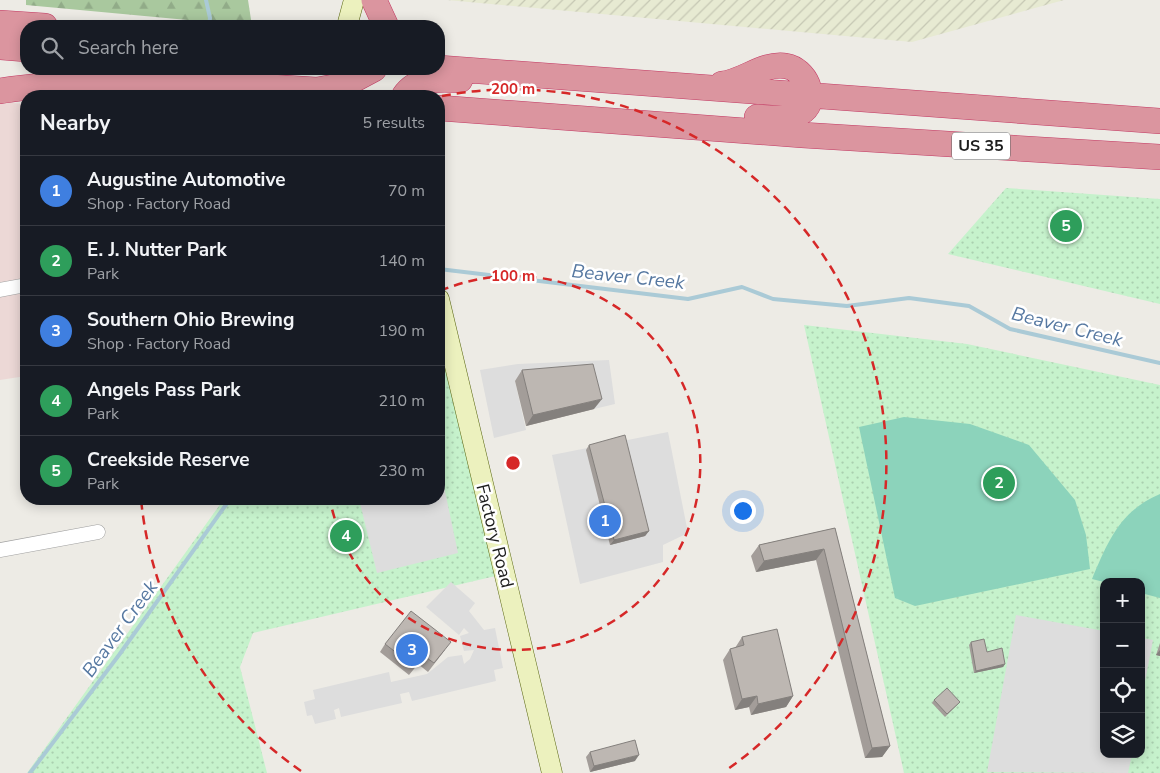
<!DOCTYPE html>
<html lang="en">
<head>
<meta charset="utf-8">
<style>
	:root { --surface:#171b24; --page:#20242c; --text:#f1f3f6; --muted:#9ea1a6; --line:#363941; --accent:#0b8043 }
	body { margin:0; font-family:"Nunito Sans",sans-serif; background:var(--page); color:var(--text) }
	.controls { position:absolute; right:15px; bottom:15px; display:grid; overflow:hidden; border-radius:10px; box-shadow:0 2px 12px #0003 }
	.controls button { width:45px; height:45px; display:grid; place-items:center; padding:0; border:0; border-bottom:1px solid var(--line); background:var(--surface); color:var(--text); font:25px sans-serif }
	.you { position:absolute; left:742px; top:510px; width:18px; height:18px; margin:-12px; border:4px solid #fff; border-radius:50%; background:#1a73e8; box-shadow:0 0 0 8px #1a73e833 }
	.badge { display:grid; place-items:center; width:32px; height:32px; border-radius:50%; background:var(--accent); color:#fff; font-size:16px; font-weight:700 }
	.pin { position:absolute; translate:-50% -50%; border:2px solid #fff; box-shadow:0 1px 5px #0006 }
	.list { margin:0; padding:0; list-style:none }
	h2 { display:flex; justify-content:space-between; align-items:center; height:65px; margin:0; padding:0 20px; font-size:21px }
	h2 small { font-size:16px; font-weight:400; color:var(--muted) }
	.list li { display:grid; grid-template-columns:32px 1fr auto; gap:15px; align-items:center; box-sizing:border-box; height:70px; padding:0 20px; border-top:1px solid var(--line) }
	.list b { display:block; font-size:19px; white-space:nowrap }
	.list p { margin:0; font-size:16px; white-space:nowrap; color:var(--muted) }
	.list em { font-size:16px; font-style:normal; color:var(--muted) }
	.icon { flex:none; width:28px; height:28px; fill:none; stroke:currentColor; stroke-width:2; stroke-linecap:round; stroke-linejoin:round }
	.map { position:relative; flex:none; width:1160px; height:773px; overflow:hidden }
	.search { position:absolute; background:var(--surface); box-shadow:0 2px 12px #0003; left:20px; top:20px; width:425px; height:55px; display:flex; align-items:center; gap:12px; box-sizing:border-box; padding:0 18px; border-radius:20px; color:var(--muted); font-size:19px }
	.panel { position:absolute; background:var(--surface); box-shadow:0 2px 12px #0003; left:20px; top:90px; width:425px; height:415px; border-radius:20px }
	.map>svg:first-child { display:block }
	.commercial { fill:#ecd8d6 }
	.farmland { fill:url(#farmland-furrows) }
	.forest { fill:url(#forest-firs) }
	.park { fill:url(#park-dots); fill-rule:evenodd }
	.pitch { fill:#8cd3bb }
	.parking { fill:#ddd }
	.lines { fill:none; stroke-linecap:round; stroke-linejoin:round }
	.stream { stroke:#aacad6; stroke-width:4 }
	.street-casing { stroke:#a1a1a1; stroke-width:15 }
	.secondary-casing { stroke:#5a6712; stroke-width:21 }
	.highway-casing { stroke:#c33963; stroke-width:26 }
	.street { stroke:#fff; stroke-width:14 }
	.secondary { stroke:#ecf1be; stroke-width:20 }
	.highway { stroke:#db959f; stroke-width:25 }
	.wall { fill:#a39d99 }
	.shaded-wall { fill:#84807d }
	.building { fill:#bdb7b2; stroke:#84807d }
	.ring { fill:none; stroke:#d62828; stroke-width:2.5; stroke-dasharray:9 6 }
	.labels { text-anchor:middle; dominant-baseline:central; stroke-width:5; stroke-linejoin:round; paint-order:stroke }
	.shield { fill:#fff; stroke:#616161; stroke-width:1 }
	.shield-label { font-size:16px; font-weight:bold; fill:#1d1d1d }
	.street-label { font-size:18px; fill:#1d1d1d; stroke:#fff }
	.water-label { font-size:19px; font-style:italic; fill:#5678a1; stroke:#fff }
	.centre { fill:#d62828; stroke:#fff; stroke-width:2.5 }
	.ring-label { font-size:15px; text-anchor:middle; font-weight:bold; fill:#d62828; stroke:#fff; stroke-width:5; stroke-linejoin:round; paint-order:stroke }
</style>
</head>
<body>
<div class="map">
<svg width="1160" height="773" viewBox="0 0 1160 773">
	<defs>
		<pattern id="farmland-furrows" width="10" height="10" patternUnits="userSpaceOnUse" patternTransform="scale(1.25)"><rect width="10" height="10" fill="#e7ead2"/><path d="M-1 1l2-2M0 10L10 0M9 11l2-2" fill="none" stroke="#c6c8b4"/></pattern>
		<pattern id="forest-firs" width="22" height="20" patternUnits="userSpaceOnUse" patternTransform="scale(1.25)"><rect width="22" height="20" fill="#a9c89e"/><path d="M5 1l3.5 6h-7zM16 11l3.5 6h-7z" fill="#91ab88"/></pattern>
		<pattern id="park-dots" width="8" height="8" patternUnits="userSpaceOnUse" patternTransform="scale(1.25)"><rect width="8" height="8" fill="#c6f2cc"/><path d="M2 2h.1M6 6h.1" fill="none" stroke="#aacfaf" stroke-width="1.8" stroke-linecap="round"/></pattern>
	</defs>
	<rect width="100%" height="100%" fill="#edebe5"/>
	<!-- commercial -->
	<path class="commercial" d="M0,102L26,104V376L0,380Z"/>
	<!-- farmland -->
	<path class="farmland" d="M447,0H1064L912,42Z"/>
	<!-- forest -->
	<path class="forest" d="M26,0H248L252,26L26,5Z"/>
	<!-- park -->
	<path class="park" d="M1006,188L1160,199V304L948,254Z
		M804,325L967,344L1160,385V773H904ZM1104,582H1141V754H1104Z
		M450,347L504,574L253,633L240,667L267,773H27L224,499H439V348Z"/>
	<!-- pitch -->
	<path class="pitch" d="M904,417L970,424L1029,445L1075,500L1086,535L1090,569L915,606L895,598L859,427Z
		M1160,494V598L1141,593V582H1104L1092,579C1108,541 1120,511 1160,494Z"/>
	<!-- parking -->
	<path class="parking" d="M609,360L615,404L594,409L586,375L515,381L526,430L494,438L480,370L518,364Z
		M668,432L688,533L663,545V562L580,584L552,455Z
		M439,463L458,553L377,573L359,499H439Z
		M451,582L475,603L469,611L484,630L495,628L503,668L494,670L496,681L412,701L409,692L400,694L402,703L341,717L339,708L334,710L336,719L315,724L312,715L307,716L304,702L315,699L313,690L389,672L391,682L427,674L448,657L462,655L464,664L470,659L474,650L464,651L460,636L469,633L464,628L459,635L426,607Z
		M1016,615L1104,631V754H1132L1128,773L987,772Z
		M1141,638L1153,640L1141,702Z"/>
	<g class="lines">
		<!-- stream -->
		<path class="stream" d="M206,0L210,18L209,26
			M439,269L688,299L742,287L773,299L847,306L909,298L969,306L1010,329L1160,363
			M30,773L119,655L230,499"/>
		<defs>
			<path id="street" d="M0,290L26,285
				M0,550L98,532"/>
			<path id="secondary" d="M347,26L354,0
				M439,299L552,773"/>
			<path id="highway" d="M374,0L386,26
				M0,23L45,26
				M0,47L26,49
				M439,68L1160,121
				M91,82L120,96
				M722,84C743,82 764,62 786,66C805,69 819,98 803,111C791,121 771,118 757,117
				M0,91C37,84 75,86 112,77L317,90L344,85L374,69
				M404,96C417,77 439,79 460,80
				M439,108L802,135L1160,157"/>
		</defs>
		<!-- street casing -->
		<use href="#street" class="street-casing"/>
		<!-- secondary casing -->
		<use href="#secondary" class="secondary-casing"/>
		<!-- highway casing -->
		<use href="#highway" class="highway-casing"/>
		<!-- street -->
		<use href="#street" class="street"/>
		<!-- secondary -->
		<use href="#secondary" class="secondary"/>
		<!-- highway -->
		<use href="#highway" class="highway"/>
	</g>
	<!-- wall -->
	<path class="wall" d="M522,370L594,409L526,426L515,381Z
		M589,445L649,531L645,536L610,545L586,450Z
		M835,528L890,746L882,757L865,758L816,560L756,572L751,556L759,545Z
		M742,637L793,696L786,707L751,715L749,707L735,710L723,660L730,649L735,648Z
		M971,642L987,652L1005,664L1003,667L974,673L969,645Z
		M1160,643V656L1156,655Z
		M385,644L445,650L428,672L418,664L409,675L380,652Z
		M934,700L960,702L945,717L932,703Z
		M590,752L635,761L590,772L586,757Z"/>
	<!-- shaded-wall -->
	<path class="shaded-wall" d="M602,399L594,409L526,426L533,415Z
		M649,531L645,536L610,545L614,540Z
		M824,549L816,560L756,572L764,561Z
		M1160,650V656L1156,655Z
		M1005,664L1003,667L974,673L976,671Z
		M757,696L749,707L735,710L742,699Z
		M793,696L786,707L751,715L758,704Z
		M890,746L882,757L865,758L872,748Z
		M639,755L635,761L590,772L594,766Z"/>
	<!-- building -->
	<path class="building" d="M593,364L602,399L533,415L522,370Z
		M625,435L649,531L614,540L589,445Z
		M835,528L890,746L872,748L824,549L764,561L759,545Z
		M411,611L451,642L434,663L424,656L415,667L385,644Z
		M777,629L793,696L758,704L757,696L742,699L730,649L744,645L742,637Z
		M984,639L987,652L1002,648L1005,664L976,671L971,642Z
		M947,688L960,702L947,714L934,700Z
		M635,740L639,755L594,766L590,752Z"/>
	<!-- distance rings -->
	<g class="ring">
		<path d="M440 291A187 187 0 1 1 330 500"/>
		<path d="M301 771A374 374 0 0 1 141 499M442 96A374 374 0 0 1 725 771"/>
	</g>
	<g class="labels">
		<!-- shield labels -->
		<rect class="shield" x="952" y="132.5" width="58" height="27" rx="4"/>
		<g class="shield-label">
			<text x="981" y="146">US 35</text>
		</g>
		<!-- street labels -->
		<g class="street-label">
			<text transform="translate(495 536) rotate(76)">Factory Road</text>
		</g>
		<!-- water labels -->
		<g class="water-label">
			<text transform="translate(628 277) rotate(6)">Beaver Creek</text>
			<text transform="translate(1067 327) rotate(14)">Beaver Creek</text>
			<text transform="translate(120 629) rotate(-54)">Beaver Creek</text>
		</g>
	</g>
	<circle cx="513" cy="463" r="8" class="centre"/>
	<g class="ring-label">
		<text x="513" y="94">200 m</text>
		<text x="513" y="281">100 m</text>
	</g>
</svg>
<div class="controls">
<button>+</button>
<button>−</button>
<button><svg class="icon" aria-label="locate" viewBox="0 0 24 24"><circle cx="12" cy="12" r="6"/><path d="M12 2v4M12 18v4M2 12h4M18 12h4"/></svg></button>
<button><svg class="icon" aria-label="layers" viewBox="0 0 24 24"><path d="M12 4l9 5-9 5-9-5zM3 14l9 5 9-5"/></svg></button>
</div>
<div class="you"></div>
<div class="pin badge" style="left:605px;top:521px;background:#3f7fe0">1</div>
<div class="pin badge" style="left:999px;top:483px;background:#2e9e5b">2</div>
<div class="pin badge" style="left:412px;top:650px;background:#3f7fe0">3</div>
<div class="pin badge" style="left:346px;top:536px;background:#2e9e5b">4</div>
<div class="pin badge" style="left:1066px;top:226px;background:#2e9e5b">5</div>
<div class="search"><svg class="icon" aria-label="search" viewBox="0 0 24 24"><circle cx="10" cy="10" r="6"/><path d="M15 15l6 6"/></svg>Search here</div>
<section class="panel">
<h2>Nearby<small>5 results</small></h2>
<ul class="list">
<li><span class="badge" style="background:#3f7fe0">1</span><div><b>Augustine Automotive</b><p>Shop · Factory Road</p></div><em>70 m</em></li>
<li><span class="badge" style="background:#2e9e5b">2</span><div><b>E. J. Nutter Park</b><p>Park</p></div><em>140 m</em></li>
<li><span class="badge" style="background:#3f7fe0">3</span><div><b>Southern Ohio Brewing</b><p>Shop · Factory Road</p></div><em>190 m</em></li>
<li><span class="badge" style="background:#2e9e5b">4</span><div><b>Angels Pass Park</b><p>Park</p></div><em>210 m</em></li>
<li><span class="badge" style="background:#2e9e5b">5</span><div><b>Creekside Reserve</b><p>Park</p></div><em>230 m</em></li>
</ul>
</section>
</div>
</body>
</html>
